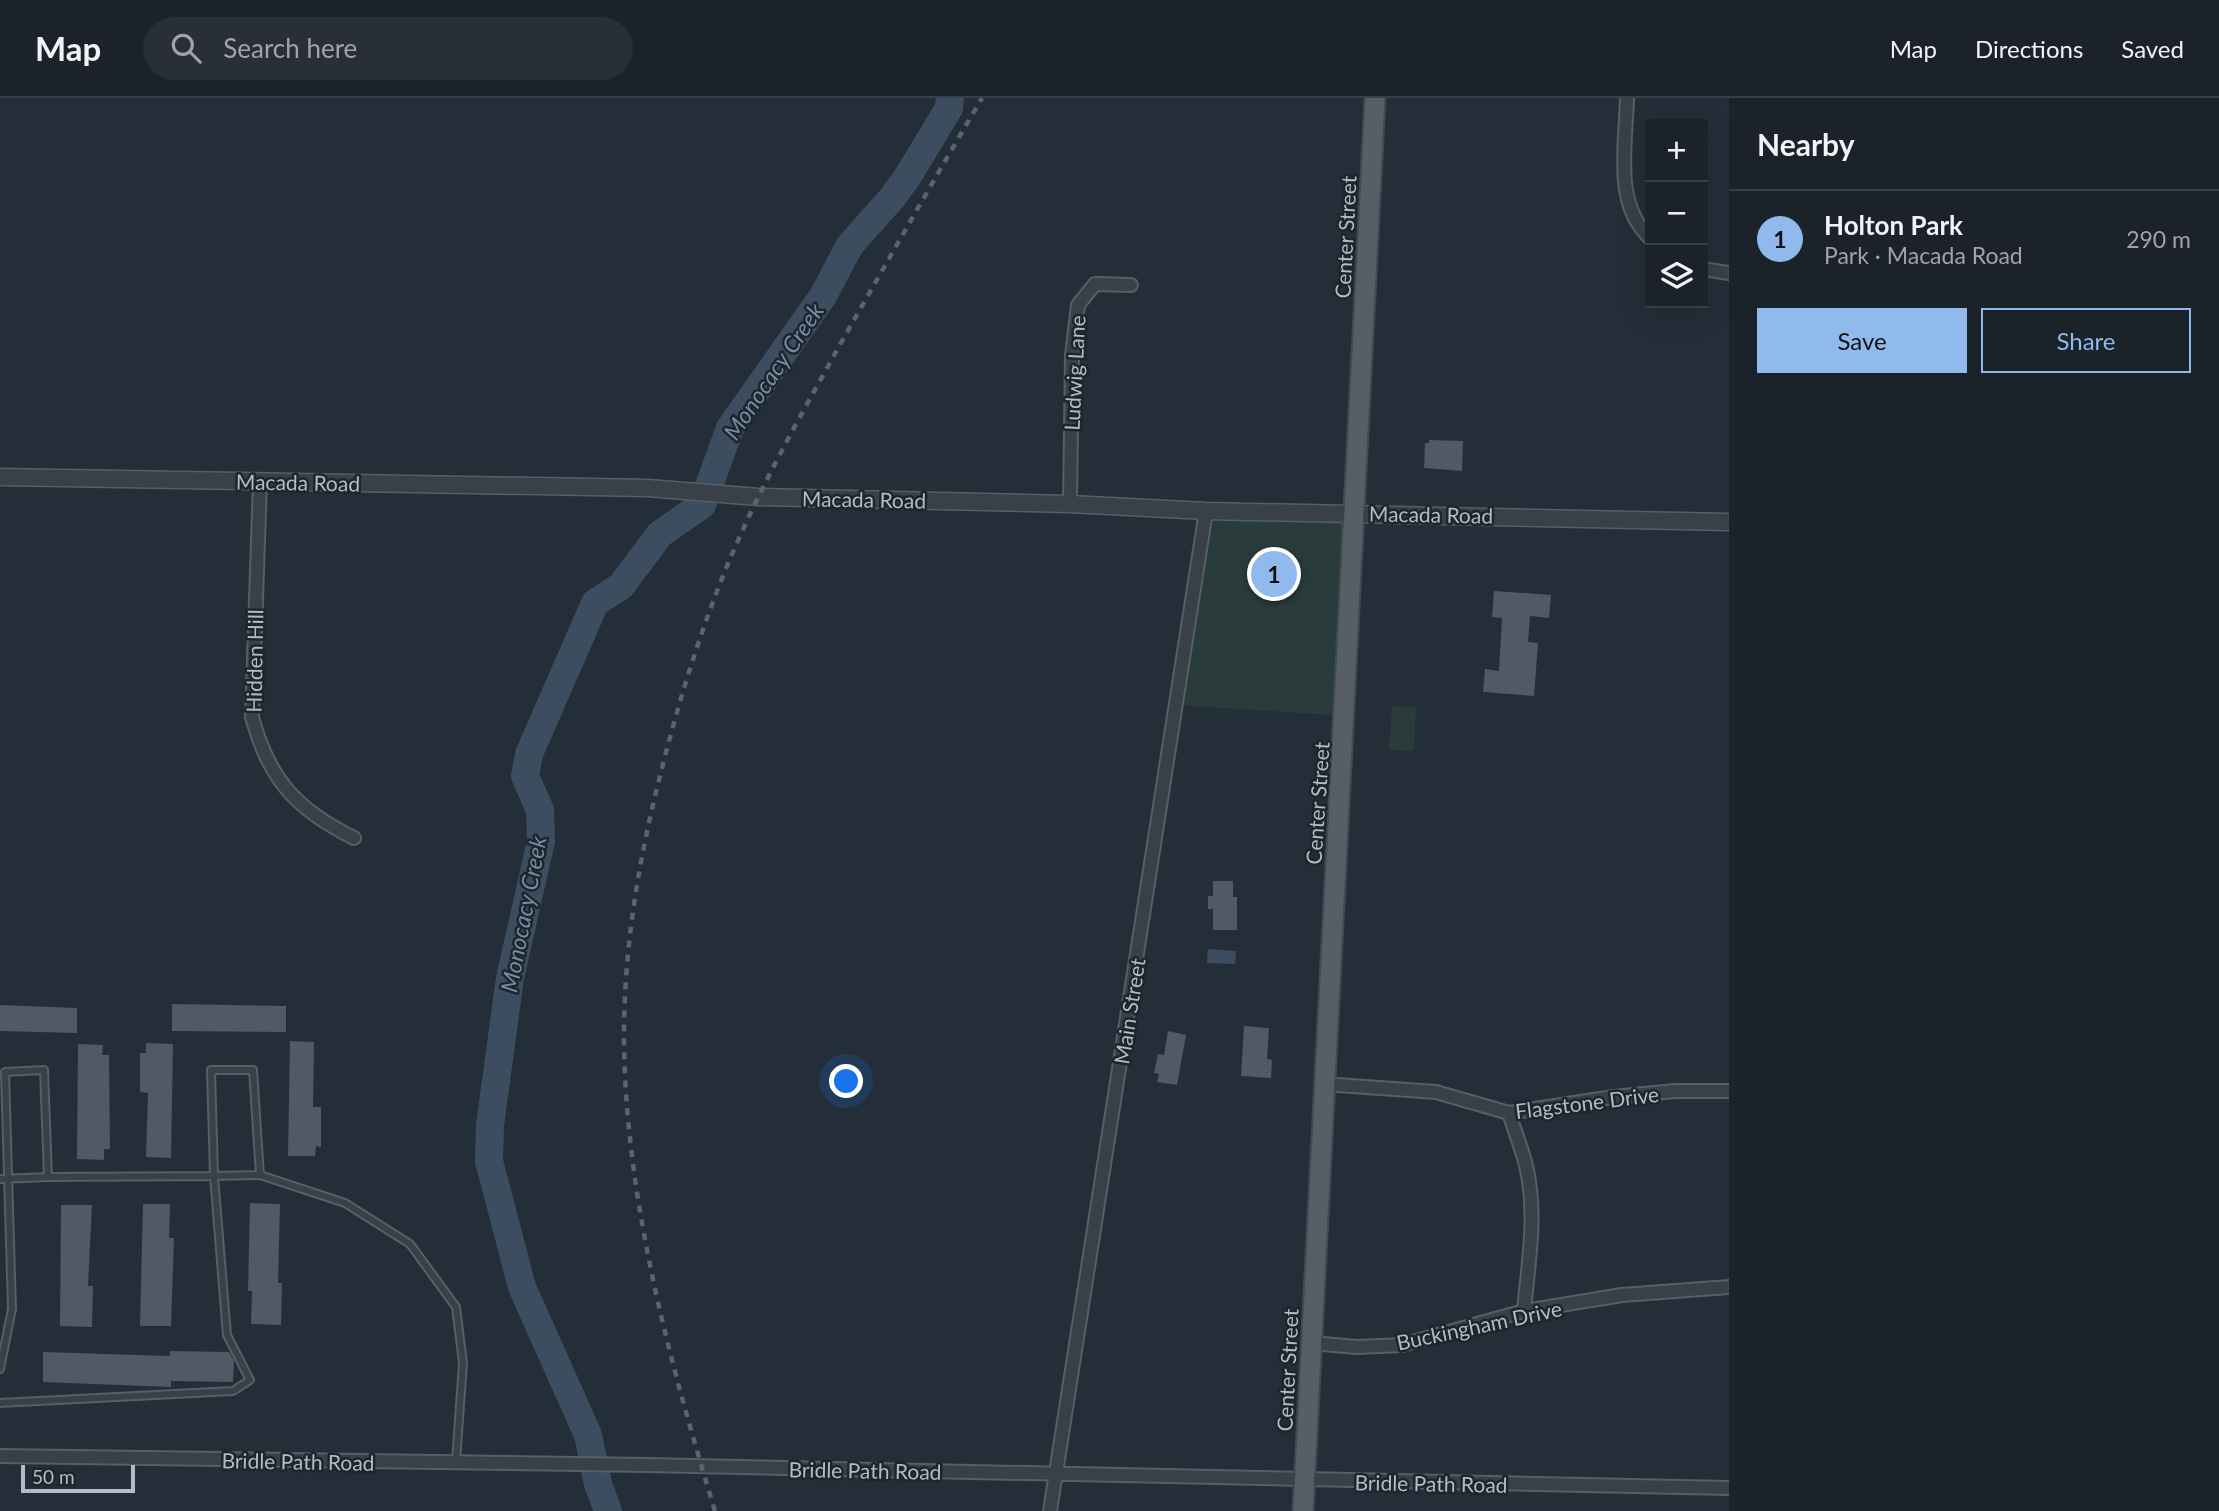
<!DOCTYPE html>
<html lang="en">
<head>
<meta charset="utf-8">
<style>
	:root { --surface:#1b222a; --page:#282f36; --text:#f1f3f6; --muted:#a0a4a8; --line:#393f47; --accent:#90b9ec }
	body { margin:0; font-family:Lato,sans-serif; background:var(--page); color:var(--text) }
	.controls { position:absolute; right:21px; top:21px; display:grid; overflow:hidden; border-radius:0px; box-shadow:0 7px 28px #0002 }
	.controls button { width:63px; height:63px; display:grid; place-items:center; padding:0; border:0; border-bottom:2px solid var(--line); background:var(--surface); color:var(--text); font:35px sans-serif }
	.scale { position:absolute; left:21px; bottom:18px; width:114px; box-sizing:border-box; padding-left:7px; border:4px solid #b3bbc4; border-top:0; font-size:19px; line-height:24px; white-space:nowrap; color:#b3bbc4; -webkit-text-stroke:5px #1d252d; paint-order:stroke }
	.you { position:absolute; left:847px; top:984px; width:24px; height:24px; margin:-18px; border:5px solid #fff; border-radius:50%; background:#1a73e8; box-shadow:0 0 0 10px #1a73e833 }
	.badge { display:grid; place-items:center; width:46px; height:46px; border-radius:50%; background:var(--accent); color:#111; font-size:23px; font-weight:700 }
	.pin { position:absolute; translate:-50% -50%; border:4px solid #fff; box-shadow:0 2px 7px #0006 }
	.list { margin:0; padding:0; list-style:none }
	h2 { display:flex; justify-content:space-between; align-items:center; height:91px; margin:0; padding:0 28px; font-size:30px }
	h2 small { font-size:23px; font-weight:400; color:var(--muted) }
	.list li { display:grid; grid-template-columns:46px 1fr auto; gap:21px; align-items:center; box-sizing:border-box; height:98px; padding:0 28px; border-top:2px solid var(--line) }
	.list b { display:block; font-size:26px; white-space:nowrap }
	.list p { margin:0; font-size:23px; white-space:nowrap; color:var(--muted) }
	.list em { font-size:23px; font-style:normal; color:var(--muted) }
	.actions { display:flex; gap:14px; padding:21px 28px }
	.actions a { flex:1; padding:16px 0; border:2px solid var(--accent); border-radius:0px; text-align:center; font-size:24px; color:var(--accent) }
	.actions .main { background:var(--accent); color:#111 }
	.icon { flex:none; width:38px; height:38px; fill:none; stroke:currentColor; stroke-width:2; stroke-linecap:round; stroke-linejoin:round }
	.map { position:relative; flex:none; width:1729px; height:1413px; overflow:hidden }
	header { display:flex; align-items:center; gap:42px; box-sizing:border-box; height:98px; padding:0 35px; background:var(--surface); border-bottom:2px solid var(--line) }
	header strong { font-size:33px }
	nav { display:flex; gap:38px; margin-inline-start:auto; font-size:24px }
	.search { width:490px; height:63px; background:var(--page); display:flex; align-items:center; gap:18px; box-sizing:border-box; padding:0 24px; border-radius:38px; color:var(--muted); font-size:26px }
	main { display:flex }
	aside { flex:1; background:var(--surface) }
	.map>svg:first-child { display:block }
	.green { fill:#293c3b }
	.water { fill:#3c4d5f }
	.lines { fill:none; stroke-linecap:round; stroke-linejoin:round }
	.river { stroke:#3c4d5f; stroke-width:28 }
	.building { fill:#505a66 }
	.service-casing { stroke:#565e66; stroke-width:10 }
	.minor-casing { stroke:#565e66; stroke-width:16 }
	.tertiary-casing { stroke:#565e66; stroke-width:19 }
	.primary-casing { stroke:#414951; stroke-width:23 }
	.service { stroke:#384048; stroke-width:6 }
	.minor { stroke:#384048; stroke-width:12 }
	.tertiary { stroke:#384048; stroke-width:16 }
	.primary { stroke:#565f68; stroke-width:19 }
	.rail { stroke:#5a646f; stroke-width:4.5; stroke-dasharray:7 7; stroke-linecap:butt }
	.labels { text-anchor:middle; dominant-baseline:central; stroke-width:5; stroke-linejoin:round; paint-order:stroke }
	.street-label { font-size:21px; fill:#b3bbc4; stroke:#1d252d }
	.water-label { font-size:23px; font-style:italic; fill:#778da5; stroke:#1d252d }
</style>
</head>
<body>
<header>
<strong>Map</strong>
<div class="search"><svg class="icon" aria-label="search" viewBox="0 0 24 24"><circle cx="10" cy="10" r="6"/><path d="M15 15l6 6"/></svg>Search here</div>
<nav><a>Map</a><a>Directions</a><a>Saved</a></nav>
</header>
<main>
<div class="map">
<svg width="1729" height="1413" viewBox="0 0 1729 1413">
	<rect width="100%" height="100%" fill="#242e38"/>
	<!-- green -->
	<path class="green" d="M1206,413L1353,414L1346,618L1176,607Z
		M1392,608L1416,609L1414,653L1389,652Z"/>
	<!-- water -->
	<path class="water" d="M1208,851L1236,853L1235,866L1207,865Z"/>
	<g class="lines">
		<!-- river -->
		<path class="river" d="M608,1413L598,1386L588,1337L522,1189L489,1063L490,1027L510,880L541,743L540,712L525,678L529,656L595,505L621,488L660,436L702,407L730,330L823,198L850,147L892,100L908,78L949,10L950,0"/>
	</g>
	<!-- building -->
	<path class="building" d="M1429,342L1463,343L1462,373L1424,370L1425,345H1429Z
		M1494,493L1551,497L1549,520L1530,518L1528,544L1538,545L1534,598L1483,594L1485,571L1499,573L1502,520L1492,519Z
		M1213,783H1233V799H1237V832H1213V811H1208V798H1213Z
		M172,906L286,908V934L172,933Z
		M0,907L77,910V935L0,933Z
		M1244,928L1269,930L1267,961L1272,962L1271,980L1241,978Z
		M1168,933L1186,937L1177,987L1157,984L1159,976L1154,975L1158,956L1164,957Z
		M290,943L314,944L313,1009H321V1049L316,1048L315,1058H288Z
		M146,945L173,946L171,1060L146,1059L148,995L140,994V955H146Z
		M78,946L103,947L102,957H109L110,1051H104V1062L77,1061Z
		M250,1105L280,1106L278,1185H282L281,1227L251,1226L252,1193H248Z
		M143,1106H170L169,1140H174L171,1228H140Z
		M61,1107H92L88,1188H93L92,1229L60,1228Z
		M170,1253L229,1254L234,1263L233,1284L171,1283V1289L43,1284V1254L170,1258Z"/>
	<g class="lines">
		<defs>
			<path id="service" d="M0,1081L48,1079
				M0,1271L12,1211L5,974L44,972L48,1079L214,1078L211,972H253L260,1077L345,1105L410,1146L456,1209L463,1265L456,1363
				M0,1305L233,1293L250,1282L227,1237L214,1078L260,1077"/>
			<path id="minor" d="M1627,0C1626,46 1613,106 1650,140
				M1703,171L1729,175
				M260,384L252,619C269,682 297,712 354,740
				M1070,406L1072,257L1078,207L1095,186L1131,187
				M1323,986L1436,994L1509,1015L1613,999L1675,993H1729
				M1509,1015C1515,1034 1523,1053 1527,1072C1537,1119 1528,1167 1524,1213
				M1311,1245L1357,1249L1402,1247L1524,1213L1622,1197L1729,1189
				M0,1358L647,1367L1729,1390
				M1050,1413L1206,413"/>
			<path id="tertiary" d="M0,379L648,390L758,399L1070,406L1206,413L1729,424"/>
			<path id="primary" d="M1303,1413L1375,0"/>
		</defs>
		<!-- service casing -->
		<use href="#service" class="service-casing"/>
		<!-- minor casing -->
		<use href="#minor" class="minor-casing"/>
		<!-- tertiary casing -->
		<use href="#tertiary" class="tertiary-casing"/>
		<!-- primary casing -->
		<use href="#primary" class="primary-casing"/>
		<!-- service -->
		<use href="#service" class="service"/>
		<!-- minor -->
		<use href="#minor" class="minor"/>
		<!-- tertiary -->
		<use href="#tertiary" class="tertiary"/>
		<!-- primary -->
		<use href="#primary" class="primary"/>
		<!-- rail -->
		<path class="rail" d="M715,1413C669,1262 627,1106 624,948C623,862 636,777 656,694C674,620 695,548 723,478C757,393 802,315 846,236C891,157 936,78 982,0"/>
	</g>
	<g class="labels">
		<!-- street labels -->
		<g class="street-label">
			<text transform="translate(1345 139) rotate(-87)">Center Street</text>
			<text transform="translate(1074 275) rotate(-87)">Ludwig Lane</text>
			<text transform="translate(298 384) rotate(1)">Macada Road</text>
			<text transform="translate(864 401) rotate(1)">Macada Road</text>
			<text transform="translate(1431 416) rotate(1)">Macada Road</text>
			<text transform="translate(254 563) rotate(-89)">Hidden Hill</text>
			<text transform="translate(1317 705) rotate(-86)">Center Street</text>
			<text transform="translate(1129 913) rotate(-81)">Main Street</text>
			<text transform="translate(1587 1004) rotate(-7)">Flagstone Drive</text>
			<text transform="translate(1479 1227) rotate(-12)">Buckingham Drive</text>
			<text transform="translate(1287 1272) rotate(-87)">Center Street</text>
			<text transform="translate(298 1363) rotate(1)">Bridle Path Road</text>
			<text transform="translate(865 1372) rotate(1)">Bridle Path Road</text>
			<text transform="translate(1431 1385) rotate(1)">Bridle Path Road</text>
		</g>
		<!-- water labels -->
		<g class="water-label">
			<text transform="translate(773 273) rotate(-56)">Monocacy Creek</text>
			<text transform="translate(523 816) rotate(-79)">Monocacy Creek</text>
		</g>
	</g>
</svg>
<div class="controls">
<button>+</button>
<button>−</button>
<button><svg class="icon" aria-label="layers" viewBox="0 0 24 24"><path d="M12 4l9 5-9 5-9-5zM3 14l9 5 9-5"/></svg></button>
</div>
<div class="scale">50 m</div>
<div class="you"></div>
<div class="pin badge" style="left:1274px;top:476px">1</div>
</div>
<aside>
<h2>Nearby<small></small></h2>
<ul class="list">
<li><span class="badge">1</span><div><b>Holton Park</b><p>Park · Macada Road</p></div><em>290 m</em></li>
</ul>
<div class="actions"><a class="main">Save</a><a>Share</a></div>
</aside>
</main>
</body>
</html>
